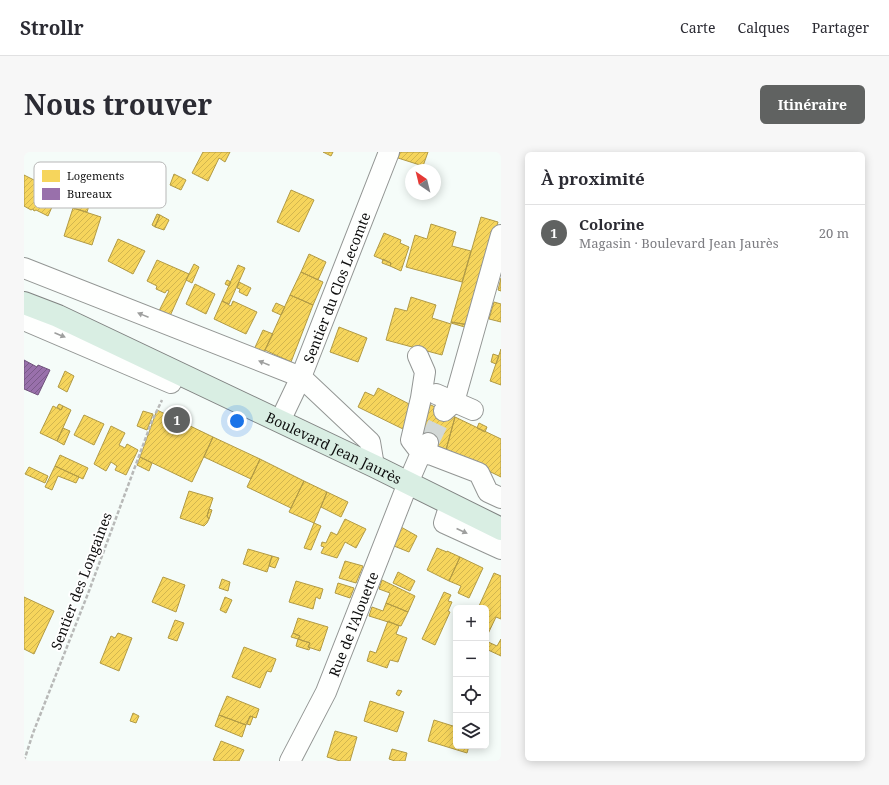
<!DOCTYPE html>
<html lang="fr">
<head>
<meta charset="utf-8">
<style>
	:root { --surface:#fff; --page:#f7f7f7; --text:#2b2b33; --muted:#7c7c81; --line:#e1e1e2; --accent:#606261 }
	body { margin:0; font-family:"Noto Serif",serif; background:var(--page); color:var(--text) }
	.controls { position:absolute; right:12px; bottom:12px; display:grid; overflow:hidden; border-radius:6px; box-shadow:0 2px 10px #0003 }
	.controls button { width:36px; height:36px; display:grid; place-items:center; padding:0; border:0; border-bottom:1px solid var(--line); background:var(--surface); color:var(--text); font:20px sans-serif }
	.compass { position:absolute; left:381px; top:12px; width:36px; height:36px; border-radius:50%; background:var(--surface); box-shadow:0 2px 10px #0003; rotate:325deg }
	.you { position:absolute; left:213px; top:269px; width:14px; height:14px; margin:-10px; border:3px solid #fff; border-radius:50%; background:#1a73e8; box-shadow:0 0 0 6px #1a73e833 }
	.badge { display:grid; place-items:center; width:26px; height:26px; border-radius:50%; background:var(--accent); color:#fff; font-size:13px; font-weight:700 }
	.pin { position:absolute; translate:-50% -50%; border:2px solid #fff; box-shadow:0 1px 4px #0006 }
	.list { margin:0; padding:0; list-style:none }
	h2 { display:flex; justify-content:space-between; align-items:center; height:52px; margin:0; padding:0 16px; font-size:17px }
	h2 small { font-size:13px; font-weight:400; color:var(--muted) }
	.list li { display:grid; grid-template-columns:26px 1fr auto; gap:12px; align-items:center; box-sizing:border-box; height:56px; padding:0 16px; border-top:1px solid var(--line) }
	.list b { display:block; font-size:15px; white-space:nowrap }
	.list p { margin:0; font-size:13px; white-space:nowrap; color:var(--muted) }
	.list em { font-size:13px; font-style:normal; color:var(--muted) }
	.icon { flex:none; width:22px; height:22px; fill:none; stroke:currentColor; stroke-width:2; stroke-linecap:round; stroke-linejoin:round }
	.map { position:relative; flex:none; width:477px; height:609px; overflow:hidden; border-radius:6px }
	header { display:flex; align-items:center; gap:24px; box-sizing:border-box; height:56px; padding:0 20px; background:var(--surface); border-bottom:1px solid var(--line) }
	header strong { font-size:19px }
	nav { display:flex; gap:22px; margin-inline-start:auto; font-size:14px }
	.intro { display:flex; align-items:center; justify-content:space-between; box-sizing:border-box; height:96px; padding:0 24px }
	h1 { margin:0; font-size:28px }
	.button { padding:10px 18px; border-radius:6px; background:var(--accent); color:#fff; font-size:14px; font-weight:700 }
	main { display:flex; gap:24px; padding:0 24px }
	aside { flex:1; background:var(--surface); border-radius:6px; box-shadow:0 2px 10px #0003 }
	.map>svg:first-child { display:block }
	.homes { fill:url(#homes-hatch); stroke:#b19a45 }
	.offices { fill:url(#offices-hatch); stroke:#70537c }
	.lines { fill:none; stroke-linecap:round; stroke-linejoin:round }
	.minor-tunnel { stroke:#d2d8d6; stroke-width:20; stroke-dasharray:20 10; stroke-linecap:butt }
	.minor-casing { stroke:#939694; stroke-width:22 }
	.major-casing { stroke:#808382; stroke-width:24 }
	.path { stroke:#b8b9b8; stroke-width:2.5; stroke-dasharray:4 2; stroke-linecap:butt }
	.minor { stroke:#fefffe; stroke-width:20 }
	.major { stroke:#d9eee3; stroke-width:22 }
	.oneway { fill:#9e9f9e }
	.labels { text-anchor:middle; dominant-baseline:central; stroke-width:4; stroke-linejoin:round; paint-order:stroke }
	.street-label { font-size:14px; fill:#0f0f0f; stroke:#fff }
	.key { fill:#fff; stroke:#b7b7b7; stroke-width:1 }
	.key-label { font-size:11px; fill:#0f0f0f }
</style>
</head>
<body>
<header>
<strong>Strollr</strong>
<nav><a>Carte</a><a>Calques</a><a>Partager</a></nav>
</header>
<div class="intro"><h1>Nous trouver</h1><a class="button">Itinéraire</a></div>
<main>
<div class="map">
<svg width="477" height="609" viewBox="0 0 477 609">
	<defs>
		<pattern id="homes-hatch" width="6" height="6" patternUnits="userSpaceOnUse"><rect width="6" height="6" fill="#f6d55c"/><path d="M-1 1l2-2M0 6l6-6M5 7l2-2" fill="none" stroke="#d2b64f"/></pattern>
		<pattern id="offices-hatch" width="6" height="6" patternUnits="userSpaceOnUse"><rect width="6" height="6" fill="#9970ab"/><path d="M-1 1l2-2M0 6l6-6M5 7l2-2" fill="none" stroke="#7b5a8a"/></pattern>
	</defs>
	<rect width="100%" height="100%" fill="#f5fcf9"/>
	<!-- homes -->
	<path class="homes" d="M179,0H206L201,10L195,6L184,29L168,21Z
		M299,0H309L307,4Z
		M376,0H404L399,14L374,6Z
		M150,22L162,28L157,38L146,33Z
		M0,23L22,34L15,49L28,55L24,64L12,58L10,59L9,57L7,58L0,54Z
		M267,38L290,48L275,80L253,70Z
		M51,50L65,54L63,60L49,56Z
		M49,56L77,65L68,93L40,84Z
		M133,62L136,63L131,75L128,73Z
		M136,63L145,68L140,78L131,75Z
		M457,65L474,70L445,173L427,170Z
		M407,72L432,80L428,94L447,99L438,130L382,115L391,83L403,87Z
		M360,81L377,88L376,91L385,95L377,119L366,114L367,111L350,104Z
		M94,87L121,99L109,122L84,109Z
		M285,102L302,110L294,128L277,120Z
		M359,107L367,111L366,114L358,111Z
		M133,108L165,122L146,164L135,159L145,139L143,138L141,141L132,137L133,134L123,129Z
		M170,112L175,115L168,131L162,128Z
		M214,113L221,116L205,152L198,149Z
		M277,120L299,130L289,153L266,143Z
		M477,126V139L474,138Z
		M203,128L207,130L205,134L201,132Z
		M215,130L227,136L223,144L215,140L216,137L213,136Z
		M171,132L191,142L182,162L162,152Z
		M266,143L289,153L267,210L241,198Z
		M387,145L412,153L408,166L427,172L418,203L362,188L371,156L383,159Z
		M198,149L207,154L209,149L233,160L222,182L190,167Z
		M470,150L477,152V170L465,167Z
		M252,151L261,155L257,163L248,159Z
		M427,170L445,173L444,176L427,171Z
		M315,175L343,186L334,210L306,200Z
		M239,178L249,182L236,208L227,204Z
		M477,197V233L466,229Z
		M469,202L475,204L472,212L467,210Z
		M41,219L50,224L43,240L34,235Z
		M354,236L389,254L379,277L334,255L341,240L350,244Z
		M35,252L39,254L37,258L33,255Z
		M405,252L431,265L422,298L396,285Z
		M29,254L37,258L39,254L47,258L33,289L16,281Z
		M133,258L189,285L168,330L116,305Z
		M119,259L129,262L123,278L113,274Z
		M60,263L80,272L70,293L50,283Z
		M431,265L477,287V325L422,298Z
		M455,271L463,275L461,280L453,276Z
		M87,274L101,281L95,293L101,296L103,292L114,298L102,323L91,318L93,314L87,310L82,319L70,312Z
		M39,276L46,279L40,293L33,289Z
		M189,285L236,307L227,327L180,305Z
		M36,303L64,316L59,327L31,314Z
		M116,305L128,311L125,319L113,313Z
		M236,307L280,329L267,356L223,335Z
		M31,314L55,325L52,331L34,324L28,338L21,335Z
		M5,315L24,324L21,331L1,322Z
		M280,329L303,340L290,371L265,360Z
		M165,339L189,346L183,364L185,367L183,371L180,374L156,366Z
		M303,340L324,350L317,365L297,355Z
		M185,357L188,358L185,367L183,364Z
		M321,367L342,377L332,396L321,390L313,406L297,401L300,395L297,394L298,390L302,391L307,380L313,383Z
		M290,371L297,374L287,398L280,396Z
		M377,375L393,384L385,400L370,394Z
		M413,396L423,400V399L436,405L425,429L403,418Z
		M224,397L248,404L243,420L219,412Z
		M248,404L255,406L251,416L245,414Z
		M436,405L459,416L445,446L434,441L437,434L425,429Z
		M321,409L339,414L332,431L315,426Z
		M374,420L391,429L386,439L369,431Z
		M470,421L477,424V467L472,465L462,486V456H455L456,454H455Z
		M139,425L161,433L152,460L128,450Z
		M198,427L206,430L204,439L195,436Z
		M358,428L391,444L384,460L362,451L366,441L355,437Z
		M272,429L299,437L296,447L292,445L289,457L265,450Z
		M314,431L330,436L326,446L311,441Z
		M420,440L427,443L424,449L428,450L424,459L426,460L411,493L398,487Z
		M0,445L30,459L10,502L0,497Z
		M201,445L208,448L202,461L196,458Z
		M362,451L384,460L377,474L345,464L348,455L359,459Z
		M274,466L304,475L296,499L284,495L286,491L274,487L276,484L269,481Z
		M151,468L160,471L153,489L144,486Z
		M364,469L375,474L372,482L383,486L374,510L366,508L363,516L343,509L346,499L352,501Z
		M94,481L108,486L95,519L76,511L87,484L91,486Z
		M269,481L276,484L274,487L267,485Z
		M274,487L286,491L284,495L286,496L285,498L272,494Z
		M477,487V504L462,497V489L473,494Z
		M220,495L252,507L247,520L243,519L236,536L208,525Z
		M374,538L378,539L375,544L372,542Z
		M203,544L235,557L232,566L226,564L222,573L195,563Z
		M346,549L380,560L373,580L340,569Z
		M109,561L115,564L112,571L106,569Z
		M195,563L222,573L218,585L191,574Z
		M226,564L229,565L226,573L223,572Z
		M410,568L432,575V594H445L443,601L404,589Z
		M311,579L333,585L326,609H316L303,605Z
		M197,589L220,598L215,609H192L189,608Z
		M368,597L383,601L381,609H371L365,607Z"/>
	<!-- offices -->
	<path class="offices" d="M0,208L13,215L14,213L26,218L14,243L0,237Z"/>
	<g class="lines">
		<!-- minor-tunnel -->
		<path class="minor-tunnel" d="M405,290L420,259"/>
		<defs>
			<g id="minor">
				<path d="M0,116L277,225L346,290L350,314"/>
				<path d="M0,168L147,231"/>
				<path d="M412,242L449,258"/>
				<path d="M420,259L430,250L477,83"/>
				<path id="s1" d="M256,269L277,225L365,0"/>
				<path d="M404,291L397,301L408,303L455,321L464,340L477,346"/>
				<path d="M426,352L420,371L477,397"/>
				<path id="s2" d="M266,609L302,540L384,331L397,301L387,288L397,246L401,220L394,204"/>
			</g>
			<g id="major">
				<path id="s3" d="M0,151L34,164L350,314L477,377"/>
			</g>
		</defs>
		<!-- minor casing -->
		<use href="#minor" class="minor-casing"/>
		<!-- major casing -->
		<use href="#major" class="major-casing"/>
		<!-- path -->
		<path class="path" d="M0,609L9,581L65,439L128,269L138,248"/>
		<!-- minor -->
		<use href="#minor" class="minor"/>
		<!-- major -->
		<use href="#major" class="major"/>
	</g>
	<!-- one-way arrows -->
	<defs><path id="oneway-solid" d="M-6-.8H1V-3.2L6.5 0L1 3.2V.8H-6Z"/></defs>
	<g class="oneway">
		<use href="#oneway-solid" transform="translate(119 163) rotate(-158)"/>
		<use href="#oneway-solid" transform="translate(36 183) rotate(23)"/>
		<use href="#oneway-solid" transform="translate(240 211) rotate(-158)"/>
		<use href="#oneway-solid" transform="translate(438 379) rotate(25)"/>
	</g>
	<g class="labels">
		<!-- street labels -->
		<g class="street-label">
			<text stroke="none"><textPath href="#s1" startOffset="145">Sentier du Clos Lecomte</textPath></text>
			<text stroke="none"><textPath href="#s3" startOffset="342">Boulevard Jean Jaurès</textPath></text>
			<text transform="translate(57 429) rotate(-69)">Sentier des Longaines</text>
			<text stroke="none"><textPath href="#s2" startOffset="151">Rue de l'Alouette</textPath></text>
		</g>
	</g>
	<!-- legend -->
	<rect x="10" y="10" width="132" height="46" rx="6" class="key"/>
	<rect x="18" y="18" width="18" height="12" fill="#f6d55c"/>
	<rect x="18" y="36" width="18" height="12" fill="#9970ab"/>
	<g class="key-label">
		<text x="43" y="28">Logements</text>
		<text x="43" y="46">Bureaux</text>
	</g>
</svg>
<div class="controls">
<button>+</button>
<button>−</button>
<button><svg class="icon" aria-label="locate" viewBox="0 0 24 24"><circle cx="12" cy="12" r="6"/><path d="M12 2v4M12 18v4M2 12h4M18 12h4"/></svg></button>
<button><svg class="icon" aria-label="layers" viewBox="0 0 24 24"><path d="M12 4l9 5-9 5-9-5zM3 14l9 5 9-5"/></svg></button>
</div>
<svg class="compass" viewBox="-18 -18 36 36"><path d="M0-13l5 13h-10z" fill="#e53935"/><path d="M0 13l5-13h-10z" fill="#7c7c81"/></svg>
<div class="you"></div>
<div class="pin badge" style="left:153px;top:268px">1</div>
</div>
<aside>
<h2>À proximité<small></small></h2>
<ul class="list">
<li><span class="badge">1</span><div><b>Colorine</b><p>Magasin · Boulevard Jean Jaurès</p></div><em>20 m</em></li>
</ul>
</aside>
</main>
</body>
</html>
